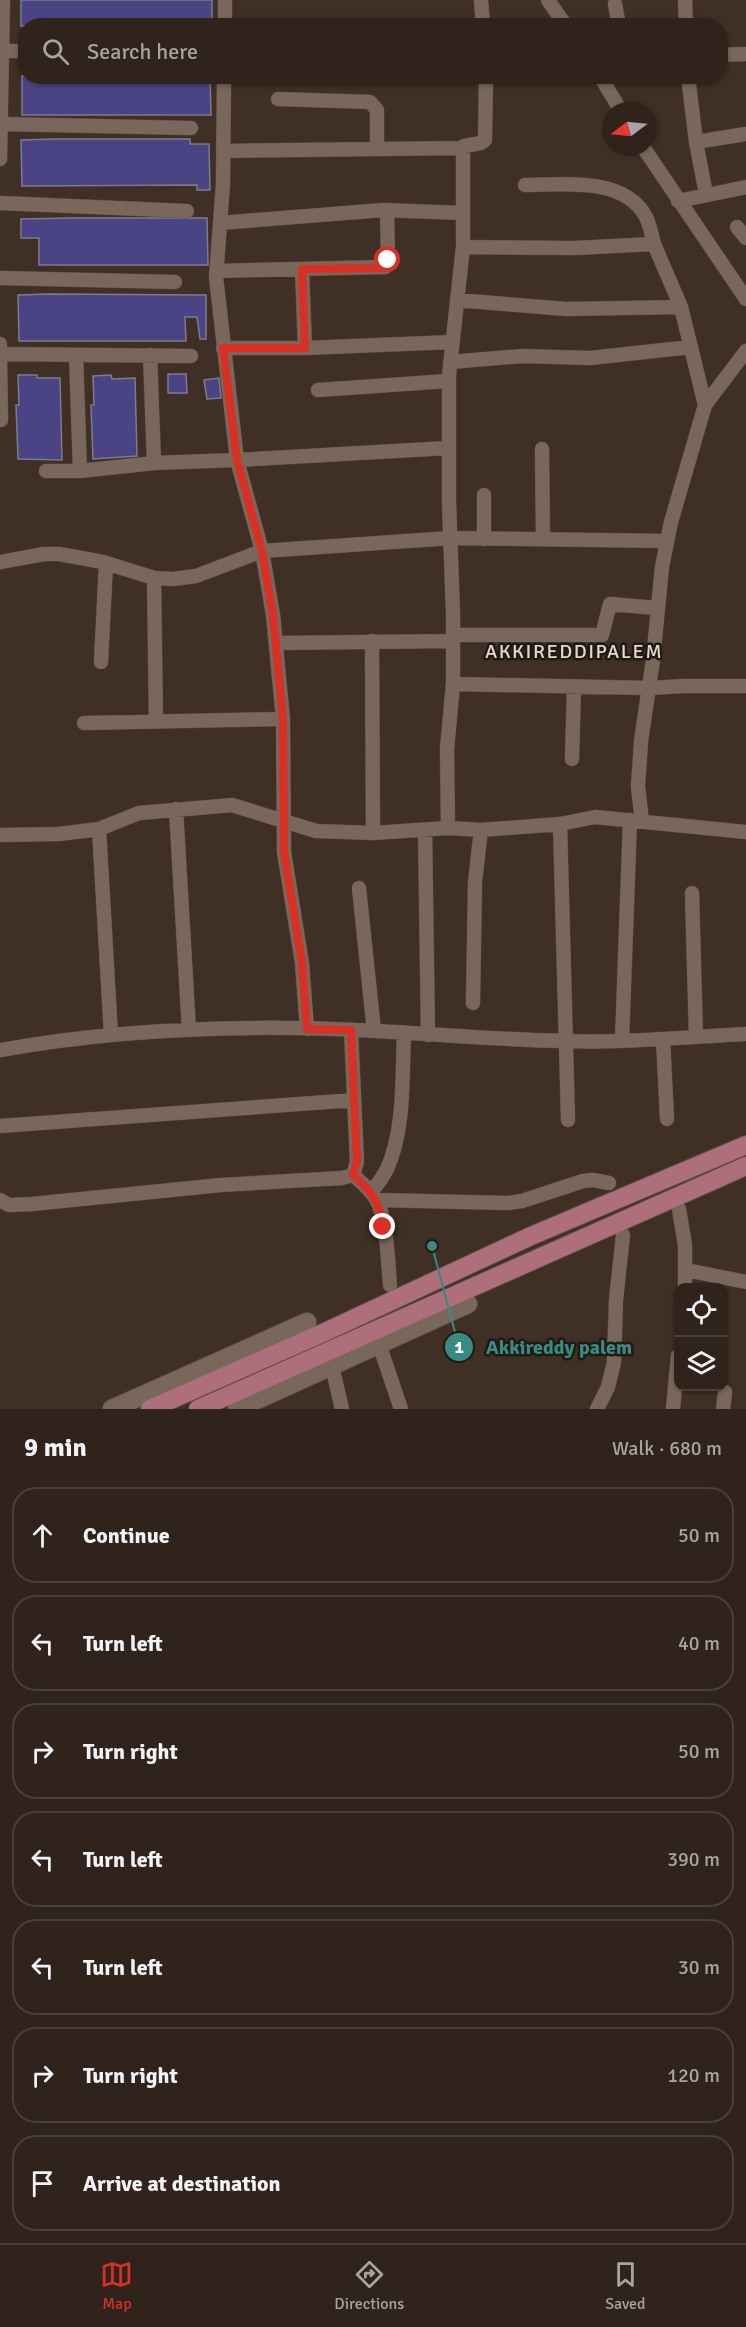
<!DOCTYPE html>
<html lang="en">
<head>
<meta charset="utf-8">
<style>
	:root { --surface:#2f231b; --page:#3b2f28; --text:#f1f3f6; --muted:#a7a4a3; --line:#4a403a; --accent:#d93025 }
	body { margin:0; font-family:Signika,sans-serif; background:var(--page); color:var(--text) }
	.controls { position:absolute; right:18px; bottom:18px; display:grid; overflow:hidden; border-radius:12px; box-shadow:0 2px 4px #0004 }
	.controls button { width:54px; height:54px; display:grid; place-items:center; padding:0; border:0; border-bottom:2px solid var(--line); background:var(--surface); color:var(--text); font:30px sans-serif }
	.compass { position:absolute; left:602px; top:102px; width:54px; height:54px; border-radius:50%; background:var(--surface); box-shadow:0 2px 4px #0004; rotate:254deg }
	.stop { position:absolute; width:18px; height:18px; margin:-14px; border:4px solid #d93025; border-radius:50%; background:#fff }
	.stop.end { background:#d93025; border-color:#fff; box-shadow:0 2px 6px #0008 }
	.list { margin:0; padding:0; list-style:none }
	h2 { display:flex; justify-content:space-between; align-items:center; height:78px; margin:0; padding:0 24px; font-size:26px }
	h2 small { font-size:20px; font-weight:400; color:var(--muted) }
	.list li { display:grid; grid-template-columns:39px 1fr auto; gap:18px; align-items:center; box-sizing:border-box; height:96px; margin:0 12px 12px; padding:0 12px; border:2px solid var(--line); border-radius:24px }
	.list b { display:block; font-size:22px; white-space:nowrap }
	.list em { font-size:20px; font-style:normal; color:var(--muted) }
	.icon { flex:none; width:33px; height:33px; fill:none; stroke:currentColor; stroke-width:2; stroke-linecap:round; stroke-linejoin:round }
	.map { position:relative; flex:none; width:746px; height:1409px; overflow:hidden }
	.search { position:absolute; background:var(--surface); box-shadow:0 2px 4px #0004; left:18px; right:18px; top:18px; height:66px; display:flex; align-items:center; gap:15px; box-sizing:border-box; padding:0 21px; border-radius:24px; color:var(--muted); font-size:22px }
	.sheet { height:834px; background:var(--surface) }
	nav { display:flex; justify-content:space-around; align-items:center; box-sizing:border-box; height:84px; border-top:2px solid var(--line); background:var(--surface); font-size:16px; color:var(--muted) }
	nav a { display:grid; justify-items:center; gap:3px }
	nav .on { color:var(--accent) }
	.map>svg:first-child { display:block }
	.building { fill:#4b4484; stroke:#7c7b8f; stroke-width:1.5 }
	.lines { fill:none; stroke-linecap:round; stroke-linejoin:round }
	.street-casing { stroke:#5a4d43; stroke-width:15 }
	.secondary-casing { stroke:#5a4d43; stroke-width:20 }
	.primary-casing { stroke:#5a4d43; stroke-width:20 }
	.street { stroke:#7a675b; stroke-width:14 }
	.secondary { stroke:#7a675b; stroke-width:18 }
	.primary { stroke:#ad6f7c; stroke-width:18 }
	.route { stroke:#d93025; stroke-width:8 }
	.labels { text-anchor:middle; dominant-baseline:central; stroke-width:5; stroke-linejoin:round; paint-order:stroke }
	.neighbourhood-label { font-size:20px; letter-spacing:1.5px; fill:#e3d8d1; stroke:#201914 }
	.leader { fill:none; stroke:#398a82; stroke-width:2 }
	.callout-dot { fill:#398a82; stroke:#201914; stroke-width:2 }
	.mark-label { font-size:18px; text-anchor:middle; font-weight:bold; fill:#fff }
	.callout-label { font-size:20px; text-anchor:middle; font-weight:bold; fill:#398a82; stroke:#201914; stroke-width:5; stroke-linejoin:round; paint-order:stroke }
</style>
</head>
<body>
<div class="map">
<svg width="746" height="1409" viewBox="0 0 746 1409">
	<rect width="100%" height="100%" fill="#3f2f24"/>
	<!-- building -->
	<path class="building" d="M21,0H212V26H21Z
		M22,76H210L211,115H22Z
		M53,139H190V144H209L210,190H197V185L22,186L21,140Z
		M70,218H207L208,265H39V238H21V219Z
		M50,294L206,295V339H200L197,317H185L186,341H19L18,295Z
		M168,374H186L187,393H168Z
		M18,375H37V378H60L62,460L18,459L16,405H19Z
		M111,375L112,379L135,378L137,456L93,459L91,405H94L93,376Z
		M219,378L221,398L207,399L204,380Z"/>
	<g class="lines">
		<defs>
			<path id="street" d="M481,0L483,26
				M548,0L566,26
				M685,0L686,26
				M615,4L619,26
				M225,26V0
				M2,51H26
				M720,55L746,54
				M600,76L621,111
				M688,76L696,142L706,194
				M278,99L370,102L377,110V149
				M0,124L191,128
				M696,142L746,134
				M643,147L746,299
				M223,151L463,148
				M0,159L3,0
				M525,185C563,185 624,176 646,217C650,226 652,235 654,244
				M678,201L746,187
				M0,203L187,211
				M220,223L383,210L463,213
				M737,227L746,238
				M463,247L575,248L654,244L681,307L705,405
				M302,269L305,348
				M217,271L385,267L388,260L387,210
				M0,278L175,282
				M457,300L566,309L681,307
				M0,344V354L191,356
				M223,348H305L452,342
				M0,354L1,420
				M76,355L80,471
				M150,355L154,463
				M450,362L523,356L590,358L691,347
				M318,390L448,381
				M542,449L543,539
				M46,471H80L154,463L237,460L216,277L223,184L224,76
				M484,539V495
				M0,562L44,554H59L103,562L154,578L173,579L196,576L262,551L451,538L667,541
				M154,578L156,721
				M453,635H602L610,604L657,608
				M372,641L373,833
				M276,643L453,641
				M101,662L106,563
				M453,684L649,688L685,686H746
				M84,723L283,719
				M572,759L574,687
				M176,809L189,1030
				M642,821L638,787L641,741L653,660L662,567L671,522L705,405L746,351
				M560,824L568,1120
				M448,828L447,749L453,684V612L449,503V375L463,247V148L464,146L481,143L485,140L486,76
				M99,829L111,1035
				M425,830L428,1035
				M0,835L59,834L99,829L139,813L232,805L316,831L373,833L448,828L481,830L560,824L595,817L746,832
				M359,888L374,1031
				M692,893L696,1037
				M473,1003L475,882L481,830
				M307,1029L302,963L284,852L283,719L273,615L262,551L237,460L448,448
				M663,1039L667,1119
				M622,1041L630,820
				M0,1050C123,1028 250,1024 375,1031C438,1034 501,1040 565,1041C625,1043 686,1037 746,1034
				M0,1126L354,1100
				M353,1175C361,1182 370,1189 376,1199C387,1218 388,1262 390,1285
				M371,1192C377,1185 383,1177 387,1169C405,1130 402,1075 404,1033
				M0,1200L9,1205L32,1204L221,1185L342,1178L353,1175L357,1162L351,1030
				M377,1200L508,1203L522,1201L583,1181L593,1180L609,1183
				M679,1209L685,1245V1288
				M686,1270L746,1282
				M379,1344L401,1409
				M332,1366L342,1409
				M597,1409L608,1387L614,1362L616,1300L623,1235
				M673,1409L678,1356
				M723,1409L725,1392"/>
			<path id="secondary" d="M112,1409L307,1322
				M237,1409L468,1304"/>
			<path id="primary" d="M150,1409L325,1332L531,1236L746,1145
				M198,1409L746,1166"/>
		</defs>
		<!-- street casing -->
		<use href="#street" class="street-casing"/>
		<!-- secondary casing -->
		<use href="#secondary" class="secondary-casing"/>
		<!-- primary casing -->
		<use href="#primary" class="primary-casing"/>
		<!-- street -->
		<use href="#street" class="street"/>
		<!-- secondary -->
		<use href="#secondary" class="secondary"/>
		<!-- primary -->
		<use href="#primary" class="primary"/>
	</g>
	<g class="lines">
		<!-- route -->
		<path class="route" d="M383,1227C380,1203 371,1190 353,1175L357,1161L351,1030L307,1029L302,963L284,852L283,719L273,615L262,551L237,460L223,348H305L302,269L379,268L385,267L388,260"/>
	</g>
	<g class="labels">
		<!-- neighbourhood labels -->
		<g class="neighbourhood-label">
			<text x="574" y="651">AKKIREDDIPALEM</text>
		</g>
	</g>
	<!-- callouts -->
	<path class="leader" d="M432 1246L459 1347"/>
	<g class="callout-dot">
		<circle cx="432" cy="1246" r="6"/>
		<circle cx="459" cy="1347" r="15"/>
	</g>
	<g class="mark-label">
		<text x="459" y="1353">1</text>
	</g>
	<g class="callout-label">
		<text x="559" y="1354">Akkireddy palem</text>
	</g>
</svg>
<div class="controls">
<button><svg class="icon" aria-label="locate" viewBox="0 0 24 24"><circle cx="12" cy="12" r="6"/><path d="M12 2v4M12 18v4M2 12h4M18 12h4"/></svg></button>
<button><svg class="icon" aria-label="layers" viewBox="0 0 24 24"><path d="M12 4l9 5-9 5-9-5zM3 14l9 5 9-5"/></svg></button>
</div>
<svg class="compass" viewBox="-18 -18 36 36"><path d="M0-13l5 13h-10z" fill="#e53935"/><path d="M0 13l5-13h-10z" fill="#a7a4a3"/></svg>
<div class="stop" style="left:388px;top:260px"></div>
<div class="stop end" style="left:383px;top:1227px"></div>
<div class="search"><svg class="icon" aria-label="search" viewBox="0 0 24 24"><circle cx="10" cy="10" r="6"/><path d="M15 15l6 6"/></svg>Search here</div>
</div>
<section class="sheet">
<h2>9 min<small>Walk · 680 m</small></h2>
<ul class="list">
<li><svg class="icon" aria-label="ahead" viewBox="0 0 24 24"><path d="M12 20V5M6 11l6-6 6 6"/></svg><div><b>Continue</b></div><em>50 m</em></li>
<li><svg class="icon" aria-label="left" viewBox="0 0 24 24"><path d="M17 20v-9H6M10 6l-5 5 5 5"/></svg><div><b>Turn left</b></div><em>40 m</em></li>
<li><svg class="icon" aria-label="right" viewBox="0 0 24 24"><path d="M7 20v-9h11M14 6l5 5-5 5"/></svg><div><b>Turn right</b></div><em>50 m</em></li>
<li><svg class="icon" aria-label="left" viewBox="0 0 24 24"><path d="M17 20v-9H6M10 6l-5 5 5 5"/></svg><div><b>Turn left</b></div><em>390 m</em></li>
<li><svg class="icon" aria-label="left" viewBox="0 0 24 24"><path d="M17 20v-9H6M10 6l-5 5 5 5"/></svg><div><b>Turn left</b></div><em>30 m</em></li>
<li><svg class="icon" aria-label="right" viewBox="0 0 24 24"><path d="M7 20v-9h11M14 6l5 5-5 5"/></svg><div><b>Turn right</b></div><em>120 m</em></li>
<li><svg class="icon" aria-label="arrive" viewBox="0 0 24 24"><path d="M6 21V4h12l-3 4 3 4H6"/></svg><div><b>Arrive at destination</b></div></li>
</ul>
</section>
<nav>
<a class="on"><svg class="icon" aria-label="map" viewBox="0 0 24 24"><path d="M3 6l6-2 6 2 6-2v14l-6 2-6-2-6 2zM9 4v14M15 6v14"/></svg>Map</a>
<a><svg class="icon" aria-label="directions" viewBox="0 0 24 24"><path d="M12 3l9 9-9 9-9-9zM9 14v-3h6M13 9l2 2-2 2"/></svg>Directions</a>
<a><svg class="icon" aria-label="saved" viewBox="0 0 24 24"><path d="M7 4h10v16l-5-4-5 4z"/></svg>Saved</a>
</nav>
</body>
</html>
